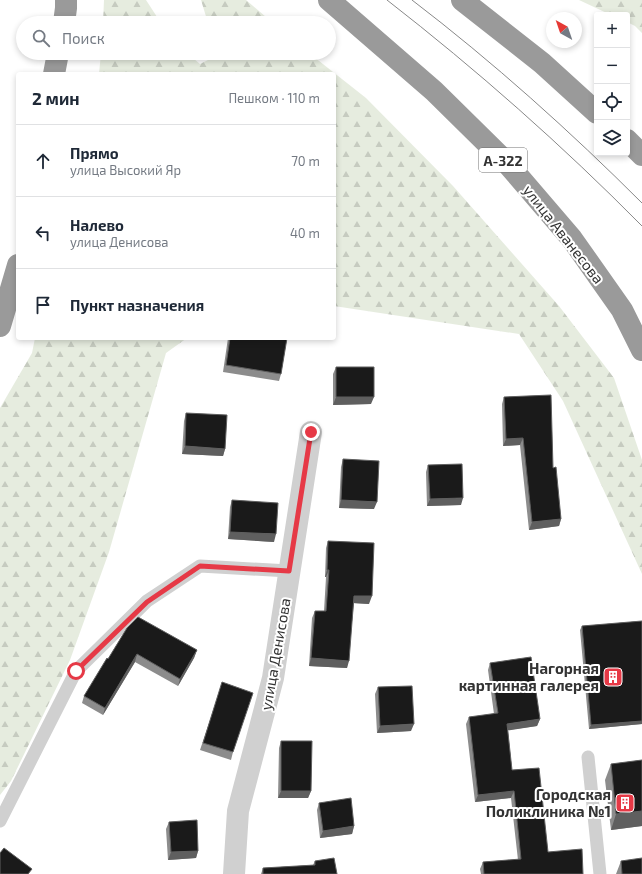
<!DOCTYPE html>
<html lang="ru">
<head>
<meta charset="utf-8">
<style>
	:root { --surface:#fff; --page:#f2f2f3; --text:#1f2937; --muted:#747a83; --line:#e0e1e3 }
	body { margin:0; font-family:"Exo 2",sans-serif; background:var(--page); color:var(--text) }
	.controls { position:absolute; right:12px; top:12px; display:grid; overflow:hidden; border-radius:4px; box-shadow:0 2px 6px #0003 }
	.controls button { width:36px; height:36px; display:grid; place-items:center; padding:0; border:0; border-bottom:1px solid var(--line); background:var(--surface); color:var(--text); font:20px sans-serif }
	.compass { position:absolute; left:546px; top:12px; width:36px; height:36px; border-radius:50%; background:var(--surface); box-shadow:0 2px 6px #0003; rotate:320deg }
	.stop { position:absolute; width:12px; height:12px; margin:-9px; border:3px solid #e63946; border-radius:50%; background:#fff }
	.stop.end { background:#e63946; border-color:#fff; box-shadow:0 1px 4px #0008 }
	.list { margin:0; padding:0; list-style:none }
	h2 { display:flex; justify-content:space-between; align-items:center; height:52px; margin:0; padding:0 16px; font-size:17px }
	h2 small { font-size:13px; font-weight:400; color:var(--muted) }
	.list li { display:grid; grid-template-columns:26px 1fr auto; gap:12px; align-items:center; box-sizing:border-box; height:72px; padding:0 16px; border-top:1px solid var(--line) }
	.list b { display:block; font-size:15px; white-space:nowrap }
	.list p { margin:0; font-size:13px; white-space:nowrap; color:var(--muted) }
	.list em { font-size:13px; font-style:normal; color:var(--muted) }
	.icon { flex:none; width:22px; height:22px; fill:none; stroke:currentColor; stroke-width:2; stroke-linecap:round; stroke-linejoin:round }
	.map { position:relative; flex:none; width:642px; height:874px; overflow:hidden }
	.search { position:absolute; background:var(--surface); box-shadow:0 2px 6px #0003; left:16px; top:16px; width:320px; height:44px; display:flex; align-items:center; gap:10px; box-sizing:border-box; padding:0 14px; border-radius:22px; color:var(--muted); font-size:15px }
	.panel { position:absolute; background:var(--surface); box-shadow:0 2px 6px #0003; left:16px; top:72px; width:320px; height:268px; border-radius:4px }
	.map>svg:first-child { display:block }
	.forest { fill:url(#forest-firs) }
	.lines { fill:none; stroke-linecap:round; stroke-linejoin:round }
	.lane { stroke:#d0d0d0; stroke-width:13 }
	.street { stroke:#d0d0d0; stroke-width:22 }
	.highway { stroke:#9a9a9a; stroke-width:22 }
	.tram { stroke:#888; stroke-width:1 }
	.wall { fill:#8c8c8c }
	.shaded-wall { fill:#5f5f5f }
	.building { fill:#1a1a1a; stroke:#5f5f5f }
	.route { stroke:#e63946; stroke-width:5 }
	.labels { text-anchor:middle; dominant-baseline:central; stroke-width:4; stroke-linejoin:round; paint-order:stroke }
	.shield { fill:#fff; stroke:#707070; stroke-width:1 }
	.shield-label { font-size:14px; font-weight:bold; fill:#333 }
	.street-label { font-size:15px; fill:#333; stroke:#fff }
	.poi-label { font-size:15px; font-weight:bold; fill:#333; stroke:#fff; text-anchor:end }
</style>
</head>
<body>
<div class="map">
<svg width="642" height="874" viewBox="0 0 642 874">
	<defs>
		<pattern id="forest-firs" width="22" height="20" patternUnits="userSpaceOnUse"><rect width="22" height="20" fill="#e6ecdf"/><path d="M5 1l3.5 6h-7zM16 11l3.5 6h-7z" fill="#c6cbc0"/></pattern>
	</defs>
	<rect width="100%" height="100%" fill="#fff"/>
	<!-- forest -->
	<path class="forest" d="M104,0H146L161,23H103Z
		M201,0H246L273,23H208Z
		M579,0H642V33L635,26L627,22V15H611Z
		M101,53H187L200,64L218,55V53H309L366,98L453,186L559,306L614,378L642,460V574L563,401L519,334L334,306V74H99Z
		M35,338H187L166,353L109,552L70,660L11,781L0,795V408L32,353Z"/>
	<g class="lines">
		<!-- lane -->
		<path class="lane" d="M588,757L600,874
			M0,821L76,671L147,601L200,566L289,571"/>
		<!-- street -->
		<path class="street" d="M234,874L238,811L273,678L311,432"/>
		<!-- highway -->
		<path class="highway" d="M329,0L434,91L506,162L572,239L622,310L642,350
			M462,0L542,63L597,113
			M64,23L66,8V0
			M54,74L58,53
			M627,140L642,155
			M0,326L18,265"/>
		<!-- tram -->
		<path class="tram" d="M387,0C477,70 562,145 642,226
			M412,0C493,62 570,131 642,203"/>
	</g>
	<!-- wall -->
	<path class="wall" d="M228,338H287L281,374L279,381L223,372Z
		M336,367L371,404L333,405V374Z
		M504,397L553,468L561,519L559,526L529,530L520,445L503,446L502,404Z
		M186,413L225,449L223,456L182,454L184,421Z
		M343,459L374,509L339,508L341,467Z
		M428,465L461,505L427,506L426,472Z
		M232,500L274,542L228,539L230,507Z
		M328,541L369,604L354,603L347,668L309,666L312,618L315,611H324L326,577H325L326,548Z
		M642,621V724L589,729L580,630L582,626Z
		M127,628L197,650L194,658L178,686L135,662L103,715L82,703L84,696L108,659Z
		M490,663L540,719L537,726L508,730L512,770L548,852L583,874H481L480,869L483,862L518,860L511,798L475,802L466,724L469,717L494,714L488,670Z
		M378,687L411,731L377,733L375,694Z
		M220,690L233,752L231,760L200,750Z
		M281,741L311,791L308,798H278L279,748Z
		M642,760V826L611,830L605,780L611,764Z
		M319,803L354,826L352,834L320,838L317,810Z
		M169,822L198,851L196,858L168,860L166,829Z
		M315,861L337,874H261L263,868L313,865Z
		M621,861L642,874H616Z"/>
	<!-- shaded-wall -->
	<path class="shaded-wall" d="M336,397H374L371,404L333,405Z
		M523,438L520,445L503,446L506,439Z
		M185,446L225,449L223,456L182,454Z
		M463,498L461,505L427,506L430,499Z
		M341,500L377,502L374,509L339,508Z
		M561,519L559,526L529,530L532,522Z
		M230,532L276,534L274,542L228,539Z
		M327,570H329L326,577H325Z
		M354,596H372L369,604L352,603Z
		M197,650L194,658L178,686L180,679Z
		M137,654L135,662L103,715L105,708Z
		M311,658L349,661L347,668L309,666Z
		M540,719L537,726L504,731L507,724Z
		M642,721V724L589,729L591,725Z
		M414,724L411,731L377,733L380,726Z
		M281,791H311L308,798H278Z
		M514,791L511,798L475,802L478,795Z
		M642,811V826L611,830L616,814Z
		M354,826L352,834L320,838L323,831Z
		M198,851L196,858L168,860L171,852Z"/>
	<!-- building -->
	<path class="building" d="M230,338H287L281,374L226,365Z
		M336,367H374V397H336Z
		M551,395L553,468L556,467L561,519L532,522L523,438L506,439L504,397Z
		M186,413L227,415L225,449L185,446Z
		M343,459L379,461L377,502L341,500Z
		M462,464L463,498L430,499L428,465Z
		M232,500L278,503L276,534L230,532Z
		M328,541L374,543L372,596H354L349,661L311,658L315,611H326L329,570H327Z
		M138,617L197,650L180,679L137,654L105,708L84,696L107,658L108,659L127,628Z
		M642,621V721L591,725L582,626Z
		M531,657L540,719L507,724L512,770L539,768L548,852L582,849L583,874H484L483,862L521,859L514,791L478,795L469,717L498,713L490,663Z
		M222,682L253,693L233,752L203,743Z
		M412,686L414,724L380,726L378,687Z
		M281,741H312L311,791H281Z
		M642,760V811L616,814L611,764Z
		M351,798L354,826L323,831L319,803Z
		M197,820L198,851L171,852L169,822Z
		M4,848L32,869L28,874H0V853Z
		M334,858L337,874H263V868L315,865V861Z
		M642,858V874H622L621,861Z"/>
	<g class="lines">
		<!-- route -->
		<path class="route" d="M76,671L147,602L200,566L289,571L311,432"/>
	</g>
	<!-- icons -->
	<defs>
		<symbol id="building-square" viewBox="-11 -11 22 22"><rect x="-9" y="-9" width="18" height="18" rx="4" fill="#e63946" stroke="#fff"/><path d="M-4-6H4V6H1V3H-1V6H-4ZM-2.5-4.3h1.7v1.8h-1.7ZM.8-4.3h1.7v1.8H.8ZM-2.5-1h1.7V.8h-1.7ZM.8-1h1.7V.8H.8Z" fill="#fff"/></symbol>
	</defs>
	<g fill-rule="evenodd">
		<use href="#building-square" x="602" y="666" width="22" height="22"/>
		<use href="#building-square" x="614" y="792" width="22" height="22"/>
	</g>
	<g class="labels">
		<!-- shield labels -->
		<rect class="shield" x="479" y="148" width="48" height="24" rx="3"/>
		<g class="shield-label">
			<text x="503" y="160">А-322</text>
		</g>
		<!-- street labels -->
		<g class="street-label">
			<text transform="translate(564 234) rotate(52)">улица Аванесова</text>
			<text transform="translate(275 654) rotate(-80)">улица Денисова</text>
		</g>
		<!-- poi labels -->
		<g class="poi-label">
			<text x="599" y="668">Нагорная<tspan x="599" dy="17">картинная галерея</tspan></text>
			<text x="611" y="794">Городская<tspan x="611" dy="17">Поликлиника №1</tspan></text>
		</g>
	</g>
</svg>
<div class="controls">
<button>+</button>
<button>−</button>
<button><svg class="icon" aria-label="locate" viewBox="0 0 24 24"><circle cx="12" cy="12" r="6"/><path d="M12 2v4M12 18v4M2 12h4M18 12h4"/></svg></button>
<button><svg class="icon" aria-label="layers" viewBox="0 0 24 24"><path d="M12 4l9 5-9 5-9-5zM3 14l9 5 9-5"/></svg></button>
</div>
<svg class="compass" viewBox="-18 -18 36 36"><path d="M0-13l5 13h-10z" fill="#e53935"/><path d="M0 13l5-13h-10z" fill="#747a83"/></svg>
<div class="stop" style="left:76px;top:671px"></div>
<div class="stop end" style="left:311px;top:432px"></div>
<div class="search"><svg class="icon" aria-label="search" viewBox="0 0 24 24"><circle cx="10" cy="10" r="6"/><path d="M15 15l6 6"/></svg>Поиск</div>
<section class="panel">
<h2>2 мин<small>Пешком · 110 m</small></h2>
<ul class="list">
<li><svg class="icon" aria-label="ahead" viewBox="0 0 24 24"><path d="M12 20V5M6 11l6-6 6 6"/></svg><div><b>Прямо</b><p>улица Высокий Яр</p></div><em>70 m</em></li>
<li><svg class="icon" aria-label="left" viewBox="0 0 24 24"><path d="M17 20v-9H6M10 6l-5 5 5 5"/></svg><div><b>Налево</b><p>улица Денисова</p></div><em>40 m</em></li>
<li><svg class="icon" aria-label="arrive" viewBox="0 0 24 24"><path d="M6 21V4h12l-3 4 3 4H6"/></svg><div><b>Пункт назначения</b></div></li>
</ul>
</section>
</div>
</body>
</html>
